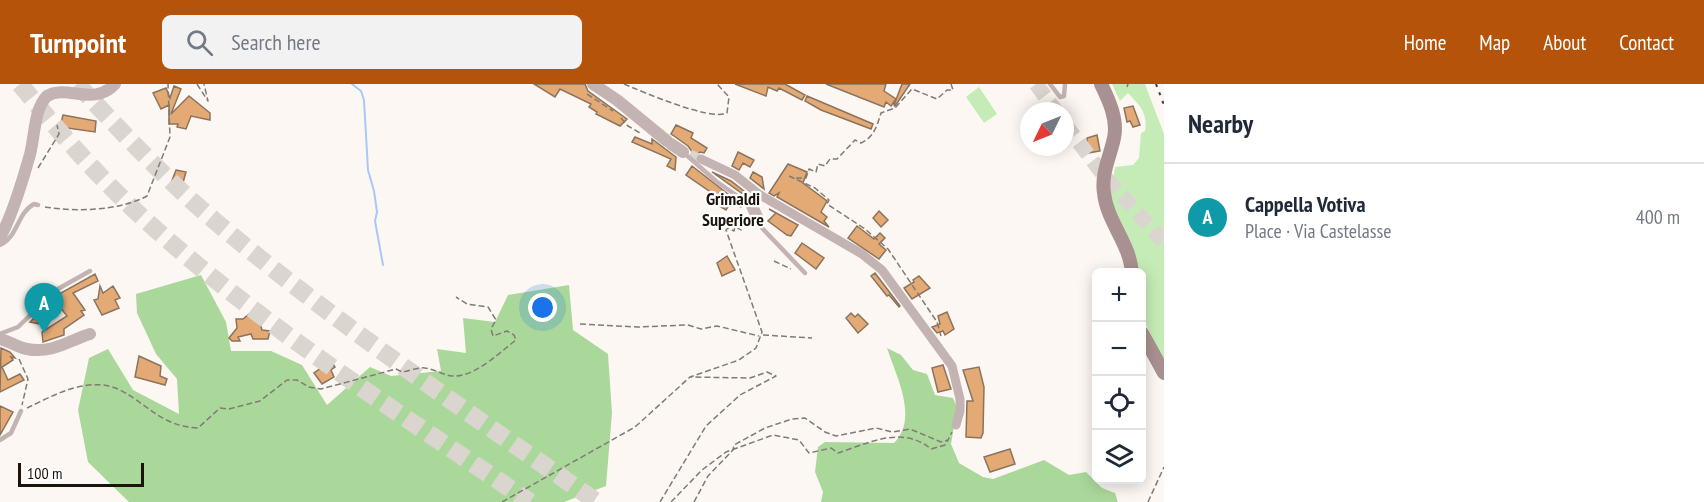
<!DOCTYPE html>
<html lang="en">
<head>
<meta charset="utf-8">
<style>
	:root { --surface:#fff; --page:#f2f2f3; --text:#1f2937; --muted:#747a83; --line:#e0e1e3; --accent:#b45309 }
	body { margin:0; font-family:"PT Sans Narrow",sans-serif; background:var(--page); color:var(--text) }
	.controls { position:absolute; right:18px; bottom:18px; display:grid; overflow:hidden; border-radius:9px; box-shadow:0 3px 15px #0003 }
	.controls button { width:54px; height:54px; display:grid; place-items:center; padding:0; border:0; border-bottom:2px solid var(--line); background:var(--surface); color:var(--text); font:30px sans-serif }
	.compass { position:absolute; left:1020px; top:18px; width:54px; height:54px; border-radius:50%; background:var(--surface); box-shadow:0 3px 15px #0003; rotate:227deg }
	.scale { position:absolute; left:18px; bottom:15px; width:126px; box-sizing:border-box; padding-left:6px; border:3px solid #1c130b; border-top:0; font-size:16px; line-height:21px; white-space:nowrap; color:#1c130b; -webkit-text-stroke:4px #fff; paint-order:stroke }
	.you { position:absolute; left:543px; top:224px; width:21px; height:21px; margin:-15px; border:4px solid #fff; border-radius:50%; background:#1a73e8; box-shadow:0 0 0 9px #1a73e833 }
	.badge { display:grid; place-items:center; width:39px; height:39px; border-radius:50%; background:var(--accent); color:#fff; font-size:20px; font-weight:700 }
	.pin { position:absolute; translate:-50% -50px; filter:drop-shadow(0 2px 3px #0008) }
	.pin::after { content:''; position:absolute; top:32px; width:21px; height:18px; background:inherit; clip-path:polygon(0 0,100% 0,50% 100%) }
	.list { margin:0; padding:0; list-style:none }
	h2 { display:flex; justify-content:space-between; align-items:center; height:78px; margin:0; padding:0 24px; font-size:26px }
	h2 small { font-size:20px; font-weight:400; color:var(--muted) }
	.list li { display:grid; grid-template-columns:39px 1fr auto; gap:18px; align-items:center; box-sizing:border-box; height:108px; padding:0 24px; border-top:2px solid var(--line) }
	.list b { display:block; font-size:22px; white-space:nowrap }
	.list p { margin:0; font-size:20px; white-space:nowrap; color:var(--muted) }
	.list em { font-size:20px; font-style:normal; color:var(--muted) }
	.icon { flex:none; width:33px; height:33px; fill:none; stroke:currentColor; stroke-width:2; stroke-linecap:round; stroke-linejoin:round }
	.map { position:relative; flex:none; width:1164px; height:418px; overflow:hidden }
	header { display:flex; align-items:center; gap:36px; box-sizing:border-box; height:84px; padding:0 30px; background:var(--accent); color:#fff }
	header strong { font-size:28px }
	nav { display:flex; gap:33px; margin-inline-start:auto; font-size:21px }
	.search { width:420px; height:54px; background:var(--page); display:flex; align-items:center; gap:15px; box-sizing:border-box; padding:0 21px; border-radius:9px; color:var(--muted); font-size:22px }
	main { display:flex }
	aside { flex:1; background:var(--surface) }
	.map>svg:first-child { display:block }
	.green { fill:#c5ecb7 }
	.forest { fill:#aad89a }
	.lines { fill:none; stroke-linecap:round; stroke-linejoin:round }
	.stream { stroke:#a8c8f9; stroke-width:2 }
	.building { fill:#e3aa75; stroke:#8b735e; stroke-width:1.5 }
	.minor-tunnel { stroke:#dad5cf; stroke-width:9; stroke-dasharray:9 4.5; stroke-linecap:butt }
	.primary-tunnel { stroke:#dad5cf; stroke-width:15; stroke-dasharray:15 8; stroke-linecap:butt }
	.motorway-tunnel { stroke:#dad5cf; stroke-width:18; stroke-dasharray:18 9; stroke-linecap:butt }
	.path { stroke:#827b74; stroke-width:1.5; stroke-dasharray:6 3; stroke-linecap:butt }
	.service { stroke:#c4b3b3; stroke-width:4.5 }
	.minor { stroke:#c4b3b3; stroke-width:9 }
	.tertiary { stroke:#c4b3b3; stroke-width:12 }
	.secondary { stroke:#aa9191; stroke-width:14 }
	.rail { stroke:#433b33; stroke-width:2; stroke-dasharray:3 6; stroke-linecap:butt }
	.labels { text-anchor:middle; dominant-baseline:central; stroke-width:4.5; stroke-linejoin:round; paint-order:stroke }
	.quarter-label { font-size:18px; font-weight:bold; fill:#1c130b; stroke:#fff }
</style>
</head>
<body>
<header>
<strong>Turnpoint</strong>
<div class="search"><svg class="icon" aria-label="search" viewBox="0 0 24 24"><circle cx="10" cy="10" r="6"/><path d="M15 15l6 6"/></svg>Search here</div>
<nav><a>Home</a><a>Map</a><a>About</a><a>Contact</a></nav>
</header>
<main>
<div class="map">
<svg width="1164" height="418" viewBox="0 0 1164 418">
	<rect width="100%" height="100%" fill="#fcf7f2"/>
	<!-- green -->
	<path class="green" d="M1112,0H1145L1164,50V278L1142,232V189L1138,188L1110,114L1115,83L1133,81L1139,74L1141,49L1145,47C1148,29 1140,22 1128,9L1120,17Z
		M979,3L997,30L984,39L966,13Z"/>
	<!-- forest -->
	<path class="forest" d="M201,191L226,238L231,267H271L302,281L327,321L370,283L391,292L441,287L437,265L466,269L463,234L495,238L508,211L569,201L573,246L608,270L612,329L606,402L564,418H129L88,378L78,326L89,274L108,265L133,306L179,330L177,295L156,270L137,229L136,210Z
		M887,264L901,271L913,286L927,290L935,311L953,314L957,324L951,360L959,379L983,393L993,395L1044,376L1069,391L1086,388L1102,404L1115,409L1118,418H821L823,408L815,388L818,363L825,358L894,359C919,334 896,292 887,264Z"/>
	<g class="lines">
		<!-- stream -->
		<path class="stream" d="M352,0L361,7L364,16L368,86L374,107L377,128L375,137L383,181"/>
	</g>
	<!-- building -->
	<path class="building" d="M534,0H585L588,7L627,35L620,42L596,30L597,28L589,23L591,20L560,5L555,13Z
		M735,0H785L805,11L802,16L779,4L777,7L768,3L766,12Z
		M826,0H886L884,7L896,15L891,22L886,18L884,23Z
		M902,0H910L895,22L894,21Z
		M174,2L181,5L171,30L189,12L210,29V36L191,32L186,45L177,43L178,40H169V21L161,25L153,9L166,4L170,14Z
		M807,12L873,40L871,45L821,26L805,17Z
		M1133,22L1140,41L1133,43L1130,37L1127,38L1124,24Z
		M63,31L96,37L95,48L60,43Z
		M676,41L693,49L691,54L707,64L704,69L700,68L695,72L688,62L674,52L671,50Z
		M1097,51L1100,67L1088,69L1087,54Z
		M635,53L652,60V55L676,73L675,86L667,82L671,75L632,58Z
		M738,68L754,76L750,83L743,79L739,86L732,82Z
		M788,80L807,88L803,99L827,117L821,128L827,133L824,137L829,143L777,113L779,109L774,112L769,109Z
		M692,82L742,121L741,123L731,118L726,126L709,116L711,111L709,107L686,91Z
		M176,86L186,88L182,102L171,99Z
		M712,88L731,97L753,114L747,113Z
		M753,88L762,93L764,105L750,94Z
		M769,125L798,141L791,152L787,151L768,137L776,129Z
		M879,127L888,136L881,143L873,134Z
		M857,142L874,155L880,149L885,154L879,160L886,166L879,175L848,154Z
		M802,159L824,174L816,185L795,169Z
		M727,172L735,186L722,192L717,179Z
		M875,189L900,222L899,223L889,211L887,212L871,192Z
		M95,190L98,197L73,209L85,226L81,227L84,231L64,245V251L43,258L42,248L67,232L57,219L42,238L45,241L30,238L59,210Z
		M919,192L930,204L912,215L904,204L914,198L913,196Z
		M100,202L103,209L113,202L120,214L115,216L119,224L102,231L94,216L98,215Z
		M947,228L954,245L945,251L943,247L937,249L932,243L940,240L938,232Z
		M851,229L855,233L858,230L868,240L858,249L846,234Z
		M249,230L258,232L262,246L270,247L268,255H253L251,250L238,253L240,257H232L229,254L237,244L236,235H243Z
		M1,264L10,268L15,274L11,273L13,276L2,283L8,296L20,290L24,296L0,308Z
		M139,272L161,282L160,292L167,295L165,301L135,293Z
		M331,277L335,283L331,286L334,293L322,300L314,289Z
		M943,281L951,305L938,308L932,284Z
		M979,283L984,303L983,349L981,354L966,353L967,317H973L963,286Z
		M0,322L13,328L0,351Z
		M1010,365L1015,380L990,388L984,373Z"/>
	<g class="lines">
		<!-- minor-tunnel -->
		<path class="minor-tunnel" d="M690,70L701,75"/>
		<!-- primary-tunnel -->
		<path class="primary-tunnel" d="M1036,0L1056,27
			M1065,40L1105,93L1164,158"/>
		<!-- motorway-tunnel -->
		<path class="motorway-tunnel" d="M20,0C53,41 88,81 126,118C247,233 392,324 530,418
			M77,0C122,48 166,96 216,138C336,240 468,328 597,418"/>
		<!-- path -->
		<path class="path" d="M197,0L208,17L204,0
			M624,0C643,8 710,37 727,29L729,13L717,0
			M1127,3L1128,0
			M587,10L613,27
			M621,34L628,42L640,49
			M38,84L59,50L57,41
			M789,92L815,104L829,116L827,120L865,145L888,165L937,238L941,252
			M796,94H806L809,85L816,88L818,80L825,82L830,75H837L855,56L861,59C874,53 877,42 881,29L895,24L912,5L937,15L947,6H953L951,0
			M45,123C76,128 119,127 147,112L170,53L168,0
			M774,177L791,185
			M580,240L637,243L688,241L701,245L717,242L759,252
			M763,251L812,254
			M19,275L28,295L22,321
			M27,324C54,311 90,291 120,306C150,322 161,342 198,344L220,324L229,325L260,317L287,296H297L309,303L321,305L396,285L402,288C409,287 418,283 425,284C434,285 443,291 452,292C474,294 500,268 516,256L514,251L507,247L493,252L491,245L496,236L488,223L467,220L456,213
			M502,418L635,343L690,293L739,276L756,264L762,248L726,146L728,144L734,147L735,142L741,146V141L746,143L744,137H747
			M660,418L706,342L740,311L776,292L767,288L750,294L691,293
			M671,418L702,386L726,368L773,351L799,356L809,369L831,364L838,369C869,359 902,341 931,365L945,361L948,356
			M694,418L708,392L733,366L734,361L765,344L792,335L805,334L825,348L836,352L876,344L892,348L910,345L941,358L948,356L952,348
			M1148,418L1164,383"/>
		<!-- service -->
		<path class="service" d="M1050,0L1060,13L1064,12L1065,0
			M683,68L717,98L752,122
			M758,135L762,144L805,189
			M0,161C18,153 17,129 34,120L38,121
			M0,250L18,243L56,206L90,187
			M0,356L11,349L21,327"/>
		<!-- minor -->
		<path class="minor" d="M701,75L735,91L760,111L862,170L882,186L952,282L960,315V327L956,341"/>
		<!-- tertiary -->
		<path class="tertiary" d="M593,0L617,16L667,57
			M671,60L683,68
			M752,122L758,135
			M0,153C11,135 23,95 29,74C35,56 33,26 47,12C67,0 94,23 115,0
			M0,255C9,257 17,263 27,265C52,270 68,257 90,250"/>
		<!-- secondary -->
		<path class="secondary" d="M1101,0C1109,16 1118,36 1114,54C1110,73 1101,90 1104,109C1107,138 1130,159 1132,189
			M1142,249L1164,289"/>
		<!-- rail -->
		<path class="rail" d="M1156,0L1164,21"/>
	</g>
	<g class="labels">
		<!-- quarter labels -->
		<g class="quarter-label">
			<text x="733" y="114">Grimaldi<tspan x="733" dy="21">Superiore</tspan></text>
		</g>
	</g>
</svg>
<div class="controls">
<button>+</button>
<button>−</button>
<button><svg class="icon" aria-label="locate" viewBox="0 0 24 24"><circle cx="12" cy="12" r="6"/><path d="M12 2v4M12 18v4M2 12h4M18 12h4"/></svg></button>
<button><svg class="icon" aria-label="layers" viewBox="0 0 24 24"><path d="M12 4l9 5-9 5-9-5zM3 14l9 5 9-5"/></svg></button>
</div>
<svg class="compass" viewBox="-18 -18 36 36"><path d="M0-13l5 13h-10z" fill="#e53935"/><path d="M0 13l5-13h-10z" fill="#747a83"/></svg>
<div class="scale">100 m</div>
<div class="you"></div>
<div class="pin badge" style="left:44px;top:249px;background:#0f9aa8">A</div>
</div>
<aside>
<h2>Nearby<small></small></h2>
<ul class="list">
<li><span class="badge" style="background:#0f9aa8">A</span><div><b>Cappella Votiva</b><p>Place · Via Castelasse</p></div><em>400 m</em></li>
</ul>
</aside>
</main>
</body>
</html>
